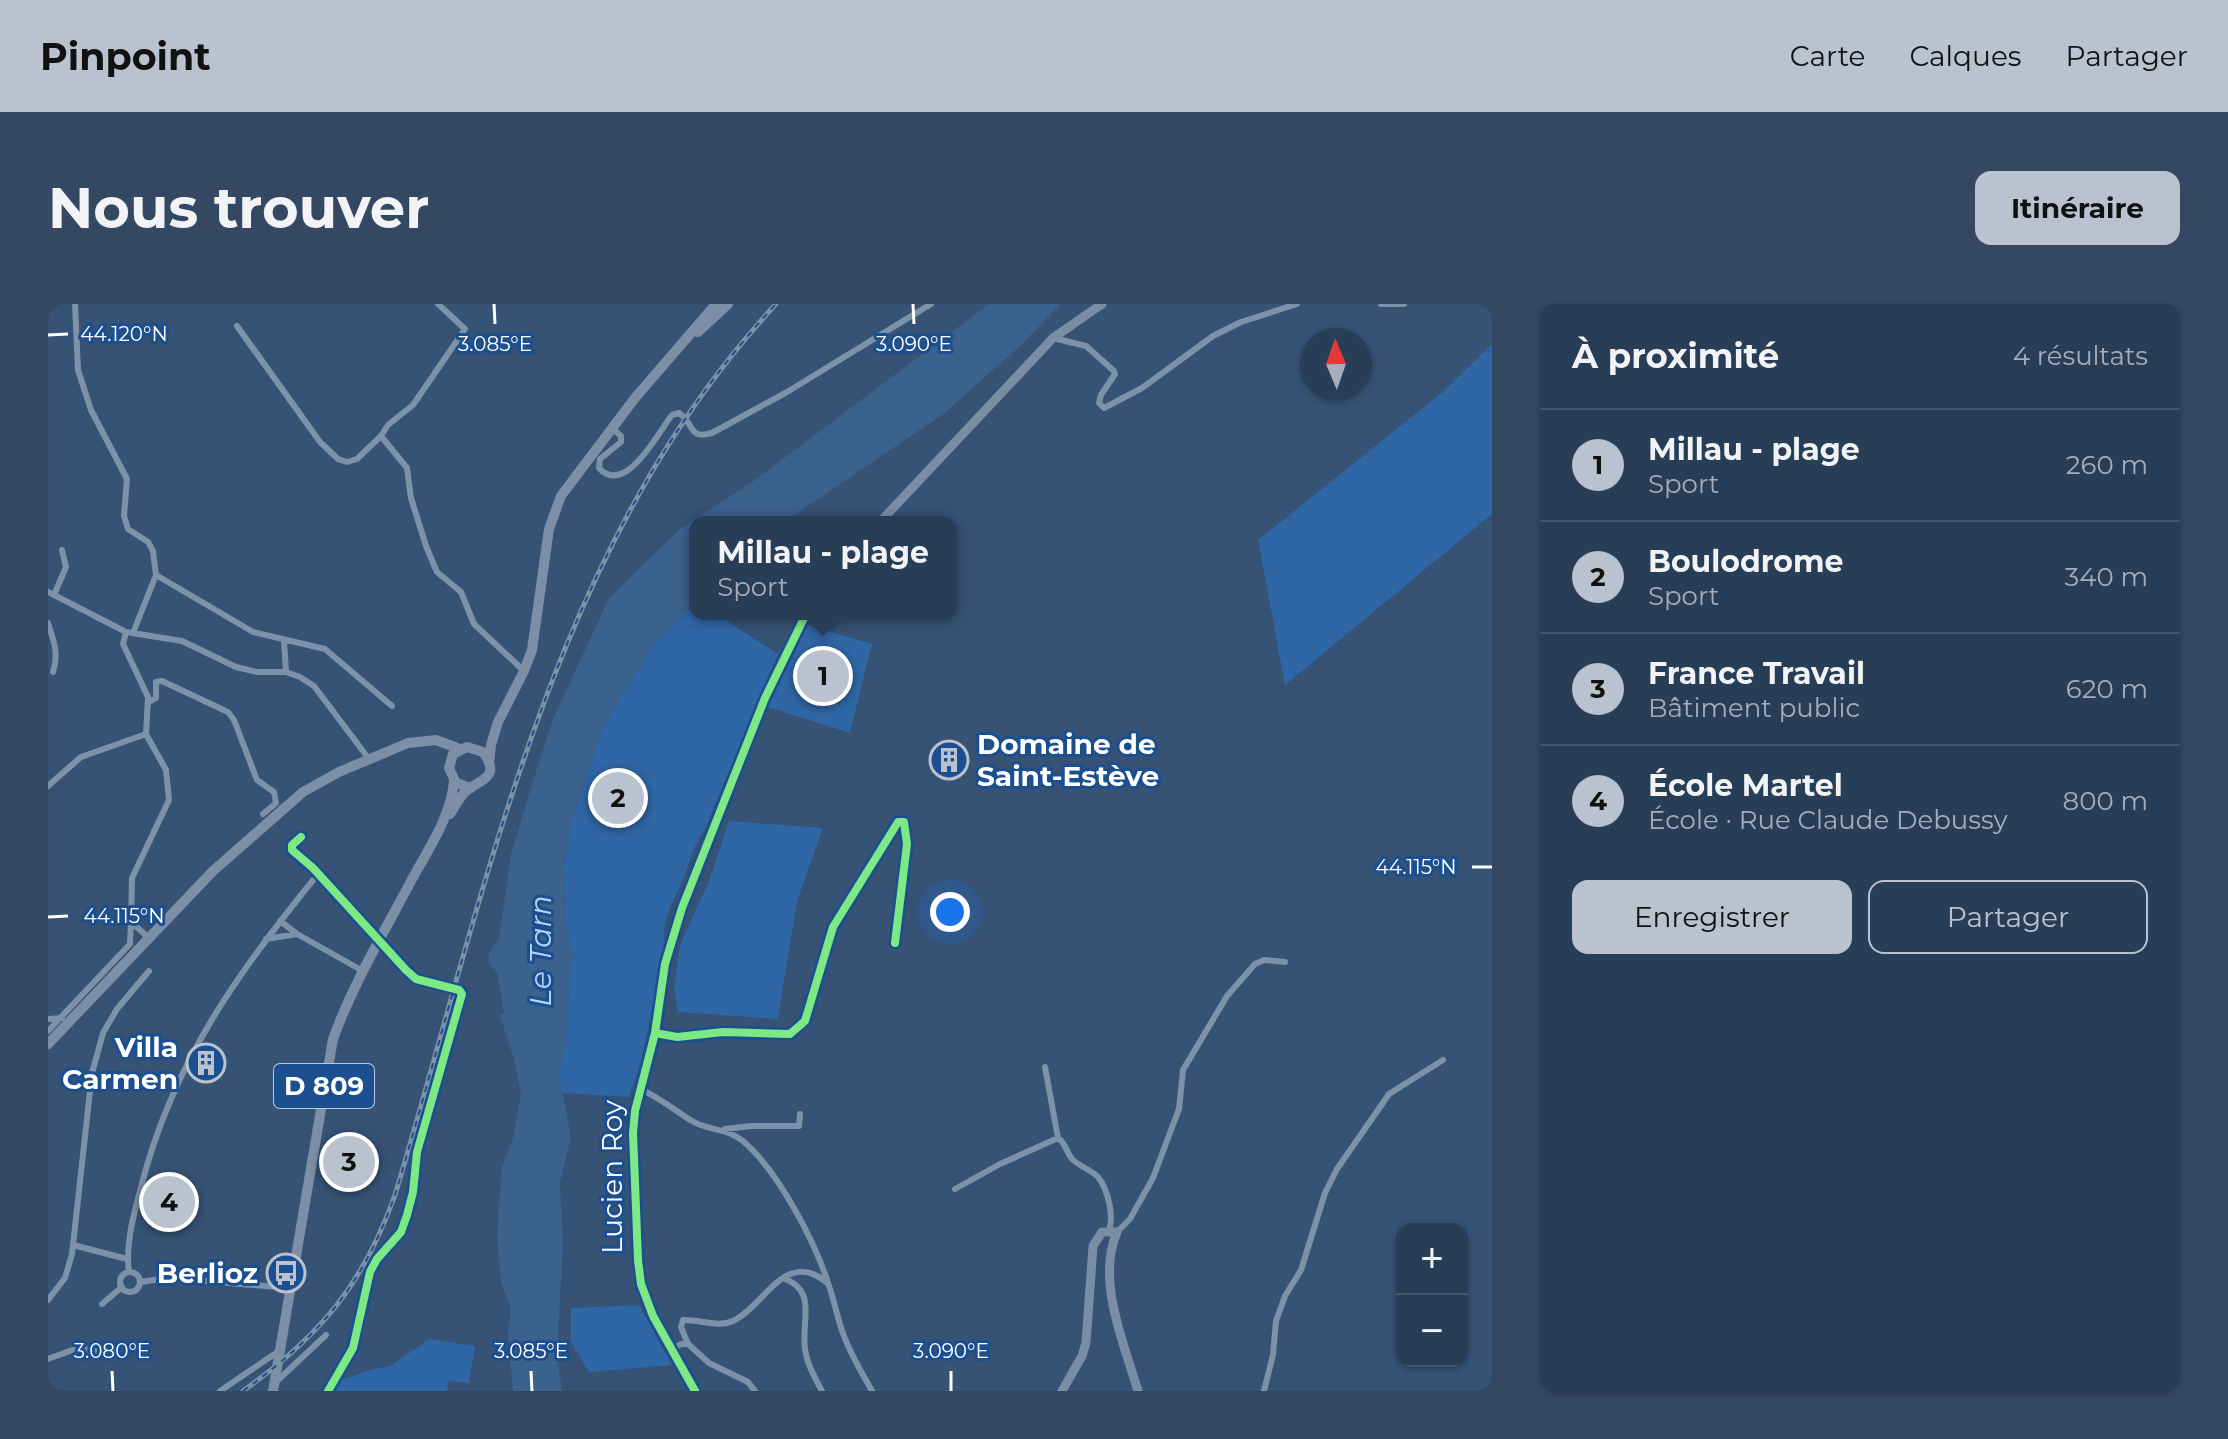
<!DOCTYPE html>
<html lang="fr">
<head>
<meta charset="utf-8">
<style>
	:root { --surface:#283e57; --page:#344961; --text:#f1f3f6; --muted:#a5aeba; --line:#44576d; --accent:#b9c2ce }
	body { margin:0; font-family:Montserrat,sans-serif; background:var(--page); color:var(--text) }
	.controls { position:absolute; right:24px; bottom:24px; display:grid; overflow:hidden; border-radius:16px; box-shadow:0 2px 6px #0004 }
	.controls button { width:72px; height:72px; display:grid; place-items:center; padding:0; border:0; border-bottom:2px solid var(--line); background:var(--surface); color:var(--text); font:40px sans-serif }
	.compass { position:absolute; left:1252px; top:24px; width:72px; height:72px; border-radius:50%; background:var(--surface); box-shadow:0 2px 6px #0004; rotate:358deg }
	.you { position:absolute; left:902px; top:608px; width:28px; height:28px; margin:-20px; border:6px solid #fff; border-radius:50%; background:#1a73e8; box-shadow:0 0 0 12px #1a73e833 }
	.badge { display:grid; place-items:center; width:52px; height:52px; border-radius:50%; background:var(--accent); color:#111; font-size:26px; font-weight:700 }
	.pin { position:absolute; translate:-50% -50%; border:4px solid #fff; box-shadow:0 2px 8px #0006 }
	.popup { position:absolute; left:641px; top:212px; width:268px; height:104px; box-sizing:border-box; display:grid; place-content:center; border-radius:16px; background:var(--surface); filter:drop-shadow(0 2px 6px #0005); font-size:26px; white-space:nowrap; color:var(--muted) }
	.popup b { font-size:30px; color:var(--text) }
	.popup::after { content:''; position:absolute; left:50%; top:100%; margin-left:-16px; border:16px solid transparent; border-top-color:var(--surface) }
	.list { margin:0; padding:0; list-style:none }
	h2 { display:flex; justify-content:space-between; align-items:center; height:104px; margin:0; padding:0 32px; font-size:34px }
	h2 small { font-size:26px; font-weight:400; color:var(--muted) }
	.list li { display:grid; grid-template-columns:52px 1fr auto; gap:24px; align-items:center; box-sizing:border-box; height:112px; padding:0 32px; border-top:2px solid var(--line) }
	.list b { display:block; font-size:30px; white-space:nowrap }
	.list p { margin:0; font-size:26px; white-space:nowrap; color:var(--muted) }
	.list em { font-size:26px; font-style:normal; color:var(--muted) }
	.actions { display:flex; gap:16px; padding:24px 32px }
	.actions a { flex:1; padding:18px 0; border:2px solid var(--accent); border-radius:16px; text-align:center; font-size:28px; color:var(--accent) }
	.actions .main { background:var(--accent); color:#111 }
	.map { position:relative; flex:none; width:1444px; height:1087px; overflow:hidden; border-radius:16px }
	header { display:flex; align-items:center; gap:48px; box-sizing:border-box; height:112px; padding:0 40px; background:var(--accent); color:#111 }
	header strong { font-size:38px }
	nav { display:flex; gap:44px; margin-inline-start:auto; font-size:28px }
	.intro { display:flex; align-items:center; justify-content:space-between; box-sizing:border-box; height:192px; padding:0 48px }
	h1 { margin:0; font-size:56px }
	.button { padding:20px 36px; border-radius:16px; background:var(--accent); color:#111; font-size:28px; font-weight:700 }
	main { display:flex; gap:48px; padding:0 48px }
	aside { flex:1; background:var(--surface); border-radius:16px; box-shadow:0 2px 6px #0004 }
	.map>svg:first-child { display:block }
	.green { fill:#2f66a5 }
	.water { fill:#3b618d }
	.lines { fill:none; stroke-linecap:round; stroke-linejoin:round }
	.street-tunnel { stroke:#546c89; stroke-width:6; stroke-dasharray:6 3; stroke-linecap:butt }
	.street { stroke:#7d92a8; stroke-width:6 }
	.secondary { stroke:#798da4; stroke-width:9 }
	.primary { stroke:#7d8ea7; stroke-width:10 }
	.rail-casing { stroke:#7e92a7; stroke-width:5 }
	.rail { stroke:#1b4f8f; stroke-width:2; stroke-dasharray:6; stroke-linecap:butt }
	.cycleway-casing { stroke:#1b4f8f; stroke-width:13 }
	.cycleway { stroke:#7ce984; stroke-width:8 }
	.ticks { fill:none; stroke:#fff; stroke-width:3 }
	.labels { text-anchor:middle; dominant-baseline:central; stroke-width:6; stroke-linejoin:round; paint-order:stroke }
	.shield { fill:#1b4f8f; stroke:#bbcadd; stroke-width:2 }
	.shield-label { font-size:26px; font-weight:bold; fill:#fff }
	.poi-label { font-size:28px; font-weight:bold; fill:#fff; stroke:#1b4f8f; text-anchor:end }
	.street-label { font-size:28px; fill:#fff; stroke:#1b4f8f }
	.water-label { font-size:30px; font-style:italic; fill:#b5d3f5; stroke:#1b4f8f }
	.ticks-label { font-size:20px; text-anchor:middle; fill:#fff; stroke:#1b4f8f; stroke-width:6; stroke-linejoin:round; paint-order:stroke }
</style>
</head>
<body>
<header>
<strong>Pinpoint</strong>
<nav><a>Carte</a><a>Calques</a><a>Partager</a></nav>
</header>
<div class="intro"><h1>Nous trouver</h1><a class="button">Itinéraire</a></div>
<main>
<div class="map">
<svg width="1444" height="1087" viewBox="0 0 1444 1087">
	<rect width="100%" height="100%" fill="#365274"/>
	<!-- green -->
	<path class="green" d="M1444,40V210L1237,381L1210,236L1396,87Z
		M647,299V310H668L730,350L655,529C644,544 642,559 635,575C625,599 613,615 617,641L593,758L581,793L514,789L511,771L517,741L522,671L526,650L517,624L516,562L525,512L555,423L607,338Z
		M760,321L824,340L802,429L720,403Z
		M681,517L775,524L749,597L730,715L630,708L626,684L632,641L661,577Z
		M591,1001L624,1061L541,1068L523,1038V1004Z
		M381,1035L427,1042L421,1079L401,1077L399,1087H287L293,1076L328,1064L341,1063Z"/>
	<!-- water -->
	<path class="water" d="M941,0H1013L970,44L894,111L736,218H647V299L607,338L555,423L525,512L516,562L517,624L526,650L522,671L517,741L511,771L523,833L512,879L515,939L509,1052L514,1087H465L460,1028L463,1005L453,978L449,930L454,862L465,834L473,790L466,755L452,712L456,708L449,668L440,659L441,649L451,634L463,550L483,483L505,415L561,294L633,224L704,178Z"/>
	<g class="lines">
		<!-- street-tunnel -->
		<path class="street-tunnel" d="M396,681L411,686"/>
		<!-- street -->
		<path class="street" d="M27,0L30,66L43,106L79,175L76,212L80,225L100,238L105,247L108,271L85,329
			M1333,0H1356
			M189,22L272,138L290,155L299,158L309,155L333,132L340,121L365,101L417,25L390,0
			M1005,34L1038,42L1066,67L1067,70L1053,91L1051,99L1056,104L1094,84L1165,32L1193,18L1249,0
			M564,124L573,132V138L552,155L551,164C577,193 610,129 624,111L631,109C647,120 640,136 664,129L739,88L883,0
			M333,132L359,164L363,194L378,242L389,268L413,288L426,320L476,367
			M108,271L205,328L277,345L344,402
			M0,288L78,328L134,337L188,363L209,368H238L252,373L266,382L321,455
			M6,291L18,263L14,246
			M0,319C6,338 11,349 5,368
			M78,328L75,340L100,393L98,430L118,466L121,496L84,574L83,618L101,634
			M236,337L238,368
			M101,398L108,394V378L114,377L180,408L186,416L209,476L226,488L228,499L215,510
			M0,482L33,453L98,430
			M253,533L244,541V546L265,564L330,638L368,675L396,681
			M232,617L249,630L315,667
			M218,635L249,630
			M0,715L14,714
			M0,727L82,640L83,618
			M607,729L629,733L675,728L742,730L757,717L785,623L850,518H856L859,540L847,639
			M997,763L1010,834
			M592,785C611,793 626,806 644,817C661,827 679,824 695,837C731,868 768,939 782,985C787,1000 790,1017 796,1032C803,1051 814,1069 824,1087
			M677,825L703,822H751L752,810
			M907,885L952,860L1010,834C1018,839 1018,848 1024,855C1031,862 1043,866 1050,873C1060,885 1067,915 1060,928
			M1069,928L1082,915L1105,874L1131,805L1135,766L1179,692L1207,660L1216,656L1237,658
			M25,941L79,955
			M81,968C77,940 86,910 93,883C125,758 190,668 270,570
			M72 978a10 10 0 1 1 20 0a10 10 0 1 1-20 0Z
			M735,974C770,987 753,1015 757,1045C759,1060 767,1074 774,1087
			M92,978L120,974L241,984
			M0,996L17,974L24,950L44,769L49,751L55,729L69,705L101,667
			M54,1000L74,983
			M640,1040L661,1059L700,1078L707,1087
			M624,1046L633,1040H640L633,1023L635,1016C650,1015 670,1024 685,1017C716,1003 737,944 778,978
			M0,1055L30,1044L70,1051
			M229,1077L278,1031
			M172,1087L231,1047
			M280,1087L305,1044L322,968L329,955L353,928L359,911L365,888L369,848L414,690L411,686
			M1216,1087L1225,1051L1228,1017L1237,992L1253,966L1277,889L1289,865L1341,790L1395,756"/>
		<!-- secondary -->
		<path class="secondary" d="M832,218L1005,34L1054,0
			M647,1087L605,1012L593,980L590,956L588,904L585,829L587,807L607,729L617,660L634,604L717,394L758,310
			M1014,1087L1034,1052L1038,1039L1045,942L1054,928H1069C1048,977 1076,1039 1090,1087"/>
		<!-- primary -->
		<path class="primary" d="M650,28L680,0
			M441,459L443,441L450,418L476,367L484,346L501,225L513,192L587,94L668,0
			M402,510C407,503 411,494 417,488C429,476 455,475 435,448L419,443L405,450L401,464L408,479L423,484
			M0,740L165,567L255,488L291,468L360,439L388,436L412,445
			M225,1087L285,735C305,680 335,630 362,579C379,547 403,514 406,477"/>
		<defs>
			<path id="rail" d="M195,1087C273,1031 315,981 347,891C440,583 502,244 728,0"/>
		</defs>
		<!-- rail casing -->
		<use href="#rail" class="rail-casing"/>
		<!-- rail -->
		<use href="#rail" class="rail"/>
		<defs>
			<path id="cycleway" d="M253,533L244,541V546L265,564L358,666L368,675L411,686L414,690L369,848L365,888L359,911L353,928L329,955L322,968L305,1044L280,1087
				M607,729L629,733L675,728L742,730L757,717L785,623L850,518H856L859,540L847,639
				M647,1087L605,1012L593,980L590,956L588,904L585,829L587,807L607,729L617,660L634,604L717,394L758,310"/>
		</defs>
		<!-- cycleway casing -->
		<use href="#cycleway" class="cycleway-casing"/>
		<!-- cycleway -->
		<use href="#cycleway" class="cycleway"/>
	</g>
	<!-- ticks -->
	<path class="ticks" d="M446,0L447,20M865,0L866,20M0,31L20,30M1424,563H1444M0,613L20,612M64,1067L65,1087M483,1067L484,1087M903,1067V1087"/>
	<!-- icons -->
	<defs>
		<symbol id="building-ring" viewBox="-11 -11 22 22"><circle r="9.5" fill="#1b4f8f" stroke="#b9c2ce" stroke-width="1.5"/><path d="M-4-6H4V6H1V3H-1V6H-4ZM-2.5-4.3h1.7v1.8h-1.7ZM.8-4.3h1.7v1.8H.8ZM-2.5-1h1.7V.8h-1.7ZM.8-1h1.7V.8H.8Z" fill="#b9c2ce"/></symbol>
		<symbol id="bus-ring" viewBox="-11 -11 22 22"><circle r="9.5" fill="#1b4f8f" stroke="#b9c2ce" stroke-width="1.5"/><path d="M-5-6H5V4H4V6H2V4H-2V6H-4V4H-5ZM-3.5-4V0h7V-4ZM-3.5 1.2v1.5H-2V1.2ZM2 1.2v1.5H3.5V1.2Z" fill="#b9c2ce"/></symbol>
	</defs>
	<g fill-rule="evenodd">
		<use href="#building-ring" x="879" y="434" width="44" height="44"/>
		<use href="#building-ring" x="136" y="737" width="44" height="44"/>
		<use href="#bus-ring" x="216" y="947" width="44" height="44"/>
	</g>
	<g class="labels">
		<!-- shield labels -->
		<rect class="shield" x="226" y="760" width="100" height="44" rx="6"/>
		<g class="shield-label">
			<text x="276" y="782">D 809</text>
		</g>
		<!-- poi labels -->
		<g class="poi-label">
			<text x="929" y="440" text-anchor="start">Domaine de<tspan x="929" dy="32">Saint-Estève</tspan></text>
			<text x="130" y="743">Villa<tspan x="130" dy="32">Carmen</tspan></text>
			<text x="210" y="969">Berlioz</text>
		</g>
		<!-- street labels -->
		<g class="street-label">
			<text transform="translate(564 873) rotate(-90)">Lucien Roy</text>
		</g>
		<!-- water labels -->
		<g class="water-label">
			<text transform="translate(492 647) rotate(-90)">Le Tarn</text>
		</g>
	</g>
	<g class="ticks-label">
		<text x="76" y="37">44.120°N</text>
		<text x="447" y="47">3.085°E</text>
		<text x="866" y="47">3.090°E</text>
		<text x="1368" y="570">44.115°N</text>
		<text x="76" y="619">44.115°N</text>
		<text x="64" y="1054">3.080°E</text>
		<text x="483" y="1054">3.085°E</text>
		<text x="903" y="1054">3.090°E</text>
	</g>
</svg>
<div class="controls">
<button>+</button>
<button>−</button>
</div>
<svg class="compass" viewBox="-18 -18 36 36"><path d="M0-13l5 13h-10z" fill="#e53935"/><path d="M0 13l5-13h-10z" fill="#a5aeba"/></svg>
<div class="you"></div>
<div class="pin badge" style="left:775px;top:372px">1</div>
<div class="popup"><b>Millau - plage</b>Sport</div>
<div class="pin badge" style="left:570px;top:494px">2</div>
<div class="pin badge" style="left:301px;top:858px">3</div>
<div class="pin badge" style="left:121px;top:898px">4</div>
</div>
<aside>
<h2>À proximité<small>4 résultats</small></h2>
<ul class="list">
<li><span class="badge">1</span><div><b>Millau - plage</b><p>Sport</p></div><em>260 m</em></li>
<li><span class="badge">2</span><div><b>Boulodrome</b><p>Sport</p></div><em>340 m</em></li>
<li><span class="badge">3</span><div><b>France Travail</b><p>Bâtiment public</p></div><em>620 m</em></li>
<li><span class="badge">4</span><div><b>École Martel</b><p>École · Rue Claude Debussy</p></div><em>800 m</em></li>
</ul>
<div class="actions"><a class="main">Enregistrer</a><a>Partager</a></div>
</aside>
</main>
</body>
</html>
